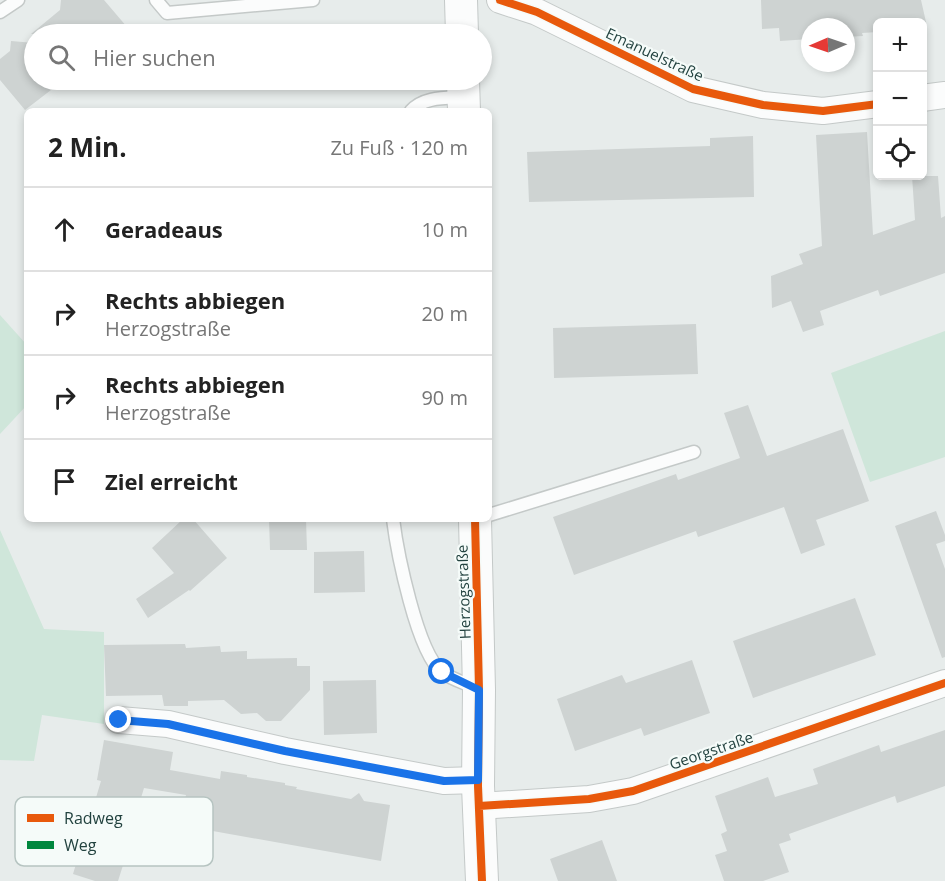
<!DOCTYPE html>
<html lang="de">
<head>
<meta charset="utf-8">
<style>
	:root { --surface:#fff; --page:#f6f6f6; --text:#222; --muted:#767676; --line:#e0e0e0 }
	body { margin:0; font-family:"Open Sans",sans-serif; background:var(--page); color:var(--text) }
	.controls { position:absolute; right:18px; top:18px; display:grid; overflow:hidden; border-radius:9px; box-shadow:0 3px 9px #0003 }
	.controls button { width:54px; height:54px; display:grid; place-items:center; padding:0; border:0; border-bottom:2px solid var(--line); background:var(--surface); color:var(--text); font:30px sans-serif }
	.compass { position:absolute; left:801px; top:18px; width:54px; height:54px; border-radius:50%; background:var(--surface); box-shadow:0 3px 9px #0003; rotate:268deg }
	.stop { position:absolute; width:18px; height:18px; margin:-14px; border:4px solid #1a73e8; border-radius:50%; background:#fff }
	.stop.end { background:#1a73e8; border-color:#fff; box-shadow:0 2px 6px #0008 }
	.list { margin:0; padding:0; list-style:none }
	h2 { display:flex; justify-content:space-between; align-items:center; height:78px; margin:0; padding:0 24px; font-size:26px }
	h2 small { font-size:20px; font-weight:400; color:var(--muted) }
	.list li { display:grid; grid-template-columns:39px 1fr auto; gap:18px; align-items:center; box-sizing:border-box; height:84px; padding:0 24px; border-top:2px solid var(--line) }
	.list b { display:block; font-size:22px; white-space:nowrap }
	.list p { margin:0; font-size:20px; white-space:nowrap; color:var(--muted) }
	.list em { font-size:20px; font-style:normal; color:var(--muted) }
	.icon { flex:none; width:33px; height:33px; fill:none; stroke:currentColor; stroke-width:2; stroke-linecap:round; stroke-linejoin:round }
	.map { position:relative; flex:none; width:945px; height:881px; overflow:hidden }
	.search { position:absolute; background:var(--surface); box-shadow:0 3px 9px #0003; left:24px; top:24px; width:468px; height:66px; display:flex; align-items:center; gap:15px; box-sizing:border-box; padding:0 21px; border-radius:33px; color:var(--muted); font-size:22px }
	.panel { position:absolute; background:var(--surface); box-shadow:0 3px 9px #0003; left:24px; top:108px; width:468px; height:414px; border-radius:9px }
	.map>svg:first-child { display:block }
	.green { fill:#cfe6da }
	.building { fill:#ced3d2 }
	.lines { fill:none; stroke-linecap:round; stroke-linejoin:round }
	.service-casing { stroke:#c4c9c8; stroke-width:15 }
	.minor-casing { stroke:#c4c9c8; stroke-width:28 }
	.tertiary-casing { stroke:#c4c9c8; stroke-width:34 }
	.service { stroke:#fbfcfc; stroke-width:12 }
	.minor { stroke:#fbfcfc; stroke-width:26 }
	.tertiary { stroke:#fbfcfc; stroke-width:32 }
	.quiet { stroke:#00873e; stroke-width:6; stroke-dasharray:12 6; stroke-linecap:butt }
	.cycleway-casing { stroke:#f5fbf9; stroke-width:11 }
	.cycleway { stroke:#e8590c; stroke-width:8 }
	.route { stroke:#1a73e8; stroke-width:8 }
	.labels { text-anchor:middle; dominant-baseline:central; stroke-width:4.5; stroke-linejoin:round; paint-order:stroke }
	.street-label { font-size:15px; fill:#22423f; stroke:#f5fbf9 }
	.key { fill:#f5fbf9; stroke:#b6c4c1; stroke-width:1.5 }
	.key-label { font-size:16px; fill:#22423f }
</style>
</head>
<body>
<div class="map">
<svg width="945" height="881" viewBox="0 0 945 881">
	<rect width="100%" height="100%" fill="#e7eceb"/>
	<!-- green -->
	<path class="green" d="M0,315L27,345V405L0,434Z
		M945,331V457L870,482L831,373Z
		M0,530L44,629L104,632V724L42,715L34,761L0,760Z"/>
	<!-- building -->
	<path class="building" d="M61,0H104L133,34H31L60,10Z
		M761,0H921L926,22H878V32L862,33L863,36L846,37V27H810V39L780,41L779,28L762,29Z
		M11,41L34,43V80H64L25,110L0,80V59L10,51Z
		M867,132L873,235L915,220L912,176H938L941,218L945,216V273L880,296L878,290L820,311L824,325L803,332L791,301L772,308L771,276L803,264L799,254L822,246L816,135Z
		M753,136L754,197L529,202L527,152L710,146V138Z
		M696,324L698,374L554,378L553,328Z
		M748,405L767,456L843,429L869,501L816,520L825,545L801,554L784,507L698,537L696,531L574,575L553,517L676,474L678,480L740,458L724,413Z
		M936,511L945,535V541L936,544L945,569V657L942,658L895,526Z
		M183,519H193L227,558L190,591L189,590L148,618L136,599L174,573L152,548Z
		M269,519H306L307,550H270Z
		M364,551L365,592L314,593V552Z
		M855,598L876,655L753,698L733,641Z
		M185,644L186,648L220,646L221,652L247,651V659L297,658V666H310V690L281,721H266L257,713L241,714L224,700L188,701V706H164L162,695L106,696L104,645Z
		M692,660L710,713L644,736L641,728L575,751L557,699L622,675L626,683Z
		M376,680L377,733L324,735L323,681Z
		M945,730V786L897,803L895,796L789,834L791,840L779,844L789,872L763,881H724L715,855L727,851L721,834L727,831L715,796L768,777L775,797L818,784L813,769L879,745L881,752Z
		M104,740L173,752L170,770L220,779L221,771L247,775V777L285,783V785L297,787L296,789L351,799L359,793L364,801L390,805L381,861L196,828L199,801L185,799L186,795L144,788L123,858L125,859L118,881H95L73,874L101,781L97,780Z
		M602,840L617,881H558L550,859Z"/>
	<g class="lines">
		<defs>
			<path id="service" d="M156,0L167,13L313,0
				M0,12L18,0
				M411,111C423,97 445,98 462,97
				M489,515L694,452
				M393,519C397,551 417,653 442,672C451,679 465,683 476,688"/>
			<path id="minor" d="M500,0L537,12L693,89L763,105L823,111L878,104
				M922,98L945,95
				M119,720L168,724L285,751L444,781L478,780
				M479,806L589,799L633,791L945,683"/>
			<path id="tertiary" d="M461,0L462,34
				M463,80L464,111
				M475,519L479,690L478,786L482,881"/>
		</defs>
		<!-- service casing -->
		<use href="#service" class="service-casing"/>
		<!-- minor casing -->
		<use href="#minor" class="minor-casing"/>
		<!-- tertiary casing -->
		<use href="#tertiary" class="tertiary-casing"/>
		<!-- service -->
		<use href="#service" class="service"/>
		<!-- minor -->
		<use href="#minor" class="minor"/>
		<!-- tertiary -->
		<use href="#tertiary" class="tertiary"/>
		<!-- quiet -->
		<path class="quiet" d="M119,720L168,724L285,751L444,781L478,780"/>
		<defs>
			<path id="cycleway" d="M500,0L537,12L693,89L763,105L823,111L878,104
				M475,519L479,690L478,786L482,881
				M479,806L589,799L633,791L945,683"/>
		</defs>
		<!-- cycleway casing -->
		<use href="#cycleway" class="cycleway-casing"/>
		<!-- cycleway -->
		<use href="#cycleway" class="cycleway"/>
	</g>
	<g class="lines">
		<!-- route -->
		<path class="route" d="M119,720L168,724L285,751L444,781L478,780L479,690L442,672"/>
	</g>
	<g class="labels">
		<!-- street labels -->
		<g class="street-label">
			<text transform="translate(655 54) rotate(25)">Emanuelstraße</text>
			<text transform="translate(463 592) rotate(-92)">Herzogstraße</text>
			<text transform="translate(711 750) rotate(-19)">Georgstraße</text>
		</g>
	</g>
	<!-- legend -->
	<rect x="15" y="797" width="198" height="69" rx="9" class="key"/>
	<rect x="27" y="814" width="27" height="8" fill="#e8590c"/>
	<rect x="27" y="841" width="27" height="8" fill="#00873e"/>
	<g class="key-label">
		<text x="64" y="824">Radweg</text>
		<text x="64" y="851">Weg</text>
	</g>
</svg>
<div class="controls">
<button>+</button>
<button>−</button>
<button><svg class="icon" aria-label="locate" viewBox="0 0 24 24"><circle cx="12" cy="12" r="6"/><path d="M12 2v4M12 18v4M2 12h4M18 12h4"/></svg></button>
</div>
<svg class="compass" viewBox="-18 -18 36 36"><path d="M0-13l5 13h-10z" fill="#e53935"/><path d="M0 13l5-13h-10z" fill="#767676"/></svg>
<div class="stop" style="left:442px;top:672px"></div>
<div class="stop end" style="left:119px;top:720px"></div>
<div class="search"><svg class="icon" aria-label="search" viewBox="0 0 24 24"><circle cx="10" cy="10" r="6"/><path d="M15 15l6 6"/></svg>Hier suchen</div>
<section class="panel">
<h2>2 Min.<small>Zu Fuß · 120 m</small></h2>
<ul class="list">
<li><svg class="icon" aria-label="ahead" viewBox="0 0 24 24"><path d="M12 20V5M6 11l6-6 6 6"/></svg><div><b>Geradeaus</b></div><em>10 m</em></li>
<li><svg class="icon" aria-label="right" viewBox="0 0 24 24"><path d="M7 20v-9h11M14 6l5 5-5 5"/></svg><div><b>Rechts abbiegen</b><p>Herzogstraße</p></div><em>20 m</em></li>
<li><svg class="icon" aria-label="right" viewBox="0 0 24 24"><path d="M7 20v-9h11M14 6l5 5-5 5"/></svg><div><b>Rechts abbiegen</b><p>Herzogstraße</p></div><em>90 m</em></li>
<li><svg class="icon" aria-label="arrive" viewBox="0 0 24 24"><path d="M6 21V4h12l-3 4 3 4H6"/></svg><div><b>Ziel erreicht</b></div></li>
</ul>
</section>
</div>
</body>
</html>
